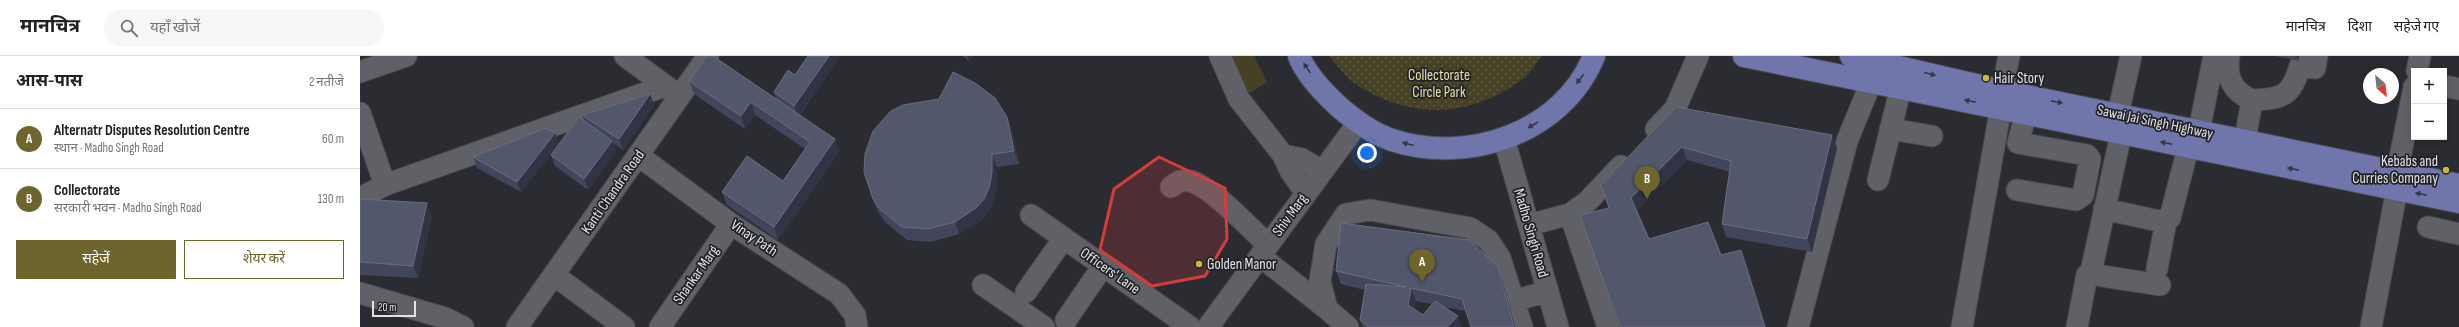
<!DOCTYPE html>
<html lang="hi">
<head>
<meta charset="utf-8">
<style>
	:root { --surface:#fff; --page:#f6f6f6; --text:#202124; --muted:#757577; --line:#e0e0e0; --accent:#6e652d }
	body { margin:0; font-family:"Sofia Sans Condensed","Noto Sans Devanagari",sans-serif; background:var(--page); color:var(--text) }
	.controls { position:absolute; right:12px; top:12px; display:grid; overflow:hidden; border-radius:0px; box-shadow:0 2px 6px #0003 }
	.controls button { width:36px; height:36px; display:grid; place-items:center; padding:0; border:0; border-bottom:1px solid var(--line); background:var(--surface); color:var(--text); font:20px sans-serif }
	.compass { position:absolute; left:2003px; top:12px; width:36px; height:36px; border-radius:50%; background:var(--surface); box-shadow:0 2px 6px #0003; rotate:153deg }
	.scale { position:absolute; left:12px; bottom:10px; width:44px; box-sizing:border-box; padding-left:4px; border:2px solid #e3e3e7; border-top:0; font-size:11px; line-height:14px; white-space:nowrap; color:#e3e3e7; -webkit-text-stroke:3px #212227; paint-order:stroke }
	.you { position:absolute; left:1007px; top:97px; width:14px; height:14px; margin:-10px; border:3px solid #fff; border-radius:50%; background:#1a73e8; box-shadow:0 0 0 6px #1a73e833 }
	.badge { display:grid; place-items:center; width:26px; height:26px; border-radius:50%; background:var(--accent); color:#fff; font-size:13px; font-weight:700 }
	.pin { position:absolute; translate:-50% -33px; filter:drop-shadow(0 1px 2px #0008) }
	.pin::after { content:''; position:absolute; top:21px; width:14px; height:12px; background:inherit; clip-path:polygon(0 0,100% 0,50% 100%) }
	.list { margin:0; padding:0; list-style:none }
	h2 { display:flex; justify-content:space-between; align-items:center; height:52px; margin:0; padding:0 16px; font-size:17px }
	h2 small { font-size:13px; font-weight:400; color:var(--muted) }
	.list li { display:grid; grid-template-columns:26px 1fr auto; gap:12px; align-items:center; box-sizing:border-box; height:60px; padding:0 16px; border-top:1px solid var(--line) }
	.list b { display:block; font-size:15px; white-space:nowrap }
	.list p { margin:0; font-size:13px; white-space:nowrap; color:var(--muted) }
	.list em { font-size:13px; font-style:normal; color:var(--muted) }
	.actions { display:flex; gap:8px; padding:12px 16px }
	.actions a { flex:1; padding:9px 0; border:1px solid var(--accent); border-radius:0px; text-align:center; font-size:14px; color:var(--accent) }
	.actions .main { background:var(--accent); color:#fff }
	.icon { flex:none; width:22px; height:22px; fill:none; stroke:currentColor; stroke-width:2; stroke-linecap:round; stroke-linejoin:round }
	.map { position:relative; flex:none; width:2099px; height:271px; overflow:hidden }
	header { display:flex; align-items:center; gap:24px; box-sizing:border-box; height:56px; padding:0 20px; background:var(--surface); border-bottom:1px solid var(--line) }
	header strong { font-size:19px }
	nav { display:flex; gap:22px; margin-inline-start:auto; font-size:14px }
	.search { width:280px; height:36px; background:var(--page); display:flex; align-items:center; gap:10px; box-sizing:border-box; padding:0 14px; border-radius:22px; color:var(--muted); font-size:15px }
	main { display:flex }
	aside { flex:1; background:var(--surface) }
	.map>svg:first-child { display:block }
	.grass { fill:#464125 }
	.park { fill:url(#park-dots) }
	.lines { fill:none; stroke-linecap:round; stroke-linejoin:round }
	.minor-casing { stroke:#494a4f; stroke-width:23 }
	.major-casing { stroke:#494a4f; stroke-width:24 }
	.minor { stroke:#606167; stroke-width:21 }
	.major { stroke:#7076ab; stroke-width:22 }
	.wall { fill:#42465d; fill-rule:evenodd }
	.shaded-wall { fill:#323445 }
	.building { fill:#53576c; stroke:#6a6d7f }
	.oneway { fill:#353748 }
	.marked { fill:#d73b3b; fill-opacity:0.2; stroke:#d73b3b; stroke-width:3; stroke-linejoin:round }
	.poi-dot { fill:#cdb938; stroke:#212227; stroke-width:1.5 }
	.labels { text-anchor:middle; dominant-baseline:central; stroke-width:3.5; stroke-linejoin:round; paint-order:stroke }
	.park-label { font-size:15px; fill:#e9e0a6; stroke:#212227 }
	.poi-label { font-size:15px; fill:#e3e3e7; stroke:#212227; text-anchor:start }
	.street-label { font-size:15px; fill:#e3e3e7; stroke:#212227 }
</style>
</head>
<body>
<header>
<strong>मानचित्र</strong>
<div class="search"><svg class="icon" aria-label="search" viewBox="0 0 24 24"><circle cx="10" cy="10" r="6"/><path d="M15 15l6 6"/></svg>यहाँ खोजें</div>
<nav><a>मानचित्र</a><a>दिशा</a><a>सहेजे गए</a></nav>
</header>
<main>
<aside>
<h2>आस-पास<small>2 नतीजे</small></h2>
<ul class="list">
<li><span class="badge">A</span><div><b>Alternatr Disputes Resolution Centre</b><p>स्थान · Madho Singh Road</p></div><em>60 m</em></li>
<li><span class="badge">B</span><div><b>Collectorate</b><p>सरकारी भवन · Madho Singh Road</p></div><em>130 m</em></li>
</ul>
<div class="actions"><a class="main">सहेजें</a><a>शेयर करें</a></div>
</aside>
<div class="map">
<svg width="2099" height="271" viewBox="0 0 2099 271">
	<defs>
		<pattern id="park-dots" width="8" height="8" patternUnits="userSpaceOnUse"><rect width="8" height="8" fill="#464125"/><path d="M2 2h.1M6 6h.1" fill="none" stroke="#615c45" stroke-width="1.8" stroke-linecap="round"/></pattern>
	</defs>
	<rect width="100%" height="100%" fill="#2b2c31"/>
	<!-- grass -->
	<path class="grass" d="M868,0H894L907,26L882,42Z"/>
	<!-- park -->
	<path class="park" d="M969,0H1182C1176,7 1170,18 1163,23C1110,63 1048,64 994,27C985,21 977,8 969,0Z"/>
	<g class="lines">
		<defs>
			<path id="minor" d="M265,0L314,36
				M860,0L879,43L923,99L931,116L946,137
				M1869,0C1866,22 1872,35 1892,44
				M2057,15L2060,0
				M0,16L46,0
				M2084,30L2099,33
				M1642,35L1649,0
				M0,57L25,129L0,142
				M1758,58L1771,0
				M1296,73L1315,53L1338,0
				M1530,73L1572,80
				M1839,75L1854,0
				M1761,78L1731,216L1742,220L1800,229
				M1144,83L1198,271
				M1885,84L1892,44C1923,43 1931,40 1940,10L1955,12L1957,0
				M923,99L942,103L962,115
				M279,100L371,168L479,238L495,259L497,271
				M2037,117L2054,31
				M1518,124L1541,31
				M25,129L305,30
				M811,131C817,126 822,123 830,125C851,130 891,173 908,189
				M1657,134L1716,144L1723,139L1730,103L1727,99L1658,87L1666,57
				M1744,153L1799,165L1810,162L1828,92
				M1210,158L1248,271
				M671,159L830,271
				M1169,169L1210,158L1228,145L1261,110
				M2068,171L2099,178
				M900,200L967,253
				M1797,213L1806,165
				M194,219L264,271
				M623,229L684,271
				M666,236L704,182
				M0,237L85,262L103,271
				M1154,245L1188,235
				M706,264L743,210
				M157,271L348,0
				M300,271L371,168
				M848,271L998,67
				M988,271L967,253L960,225L966,188L986,158L1010,154L1110,172L1128,184L1140,202L1162,271
				M1438,271L1487,85L1512,24
				M1602,271L1641,51
				M1717,271L1727,219L1731,216
				M2011,271L2037,133"/>
			<path id="major" d="M939,0C946,19 964,37 978,50C994,64 1011,77 1032,84C1107,109 1203,77 1234,0
				M1384,0L2099,146
				M1491,0L1642,35L2099,129"/>
		</defs>
		<!-- minor casing -->
		<use href="#minor" class="minor-casing"/>
		<!-- major casing -->
		<use href="#major" class="major-casing"/>
		<!-- minor -->
		<use href="#minor" class="minor"/>
		<!-- major -->
		<use href="#major" class="major"/>
	</g>
	<!-- wall -->
	<path class="wall" d="M448,0H480L440,59L475,83L479,96L418,184L367,149L362,136L423,125L445,93L395,59L385,73L334,38L329,25L416,43L414,36L435,19Z
		M603,0H613L609,5Z
		M1915,0H1939V5Z
		M290,38L294,49L263,94L253,87L256,96L228,134L195,110L191,99L224,65L222,59Z
		M1316,51L1472,79L1477,92L1452,196L1366,181L1362,168L1370,116L1327,104L1277,154L1289,183L1361,199L1386,207L1406,271H1260L1249,152Z
		M652,74L659,108L637,111V130L633,145L629,155L621,165L599,178L571,186L547,184L525,166L518,156L513,143Z
		M195,77L199,88L161,136L117,112L113,101Z
		M0,143L72,160L58,222L0,219Z
		M976,215L1142,223L1155,271H1111L1106,255L1084,251L1102,271H1003L1000,264L1005,234L981,228ZM1056,245L1072,248L1063,259L1054,253Z"/>
	<!-- shaded-wall -->
	<path class="shaded-wall" d="M469,0H480L438,61L434,50Z
		M607,0H613L609,5Z
		M1937,0H1939V5Z
		M290,38L294,49L263,94L259,83Z
		M391,46L395,59L385,73L381,60Z
		M647,61L652,74L659,108L654,95Z
		M195,77L199,88L161,136L157,126Z
		M1472,79L1477,92L1452,196L1447,183Z
		M475,83L479,96L418,184L414,171Z
		M252,85L256,96L228,134L224,123Z
		M1322,91L1327,104L1276,155L1271,142Z
		M632,98L637,111V130L633,145L629,155L621,165L599,178L595,166Z
		M67,147L72,160L58,222L53,210Z
		M1381,194L1386,207L1406,271H1405Z
		M1138,211L1142,223L1155,271H1154Z
		M1051,232L1056,245L1053,262L1048,249Z
		M1098,260L1102,271H1087Z"/>
	<!-- building -->
	<path class="building" d="M347,0H353L475,83L414,171L362,136L387,100L423,125L450,86L391,46L381,60L329,25Z
		M448,0H469L434,50L414,36L428,14L435,19Z
		M593,16L615,27L635,42L647,61L654,95L632,98V117L629,132L624,143L616,152L595,166L567,173L542,171L520,153L513,143L504,116L505,98L513,75L531,55L543,49L579,43Z
		M290,38L259,83L222,59Z
		M1316,51L1472,79L1447,183L1362,168L1371,105L1322,91L1271,142L1289,183L1348,166L1361,199L1381,194L1405,271H1260L1220,159L1249,152L1241,129Z
		M219,61L252,85L224,123L191,99Z
		M186,72L195,77L157,126L113,101Z
		M0,143L67,147L53,210L0,206Z
		M981,167L1109,184L1138,211L1154,271H1111L1102,243L1051,232L1048,249L1063,259L1075,245L1098,260L1087,271H1009L1000,264L1006,228L1046,231L976,215Z"/>
	<!-- one-way arrows -->
	<defs><path id="oneway-solid" d="M-6-.8H1V-3.2L6.5 0L1 3.2V.8H-6Z"/></defs>
	<g class="oneway">
		<use href="#oneway-solid" transform="translate(947 12) rotate(-124)"/>
		<use href="#oneway-solid" transform="translate(1570 18) rotate(14)"/>
		<use href="#oneway-solid" transform="translate(1220 23) rotate(127)"/>
		<use href="#oneway-solid" transform="translate(1610 45) rotate(-168)"/>
		<use href="#oneway-solid" transform="translate(1697 46) rotate(11)"/>
		<use href="#oneway-solid" transform="translate(1173 69) rotate(150)"/>
		<use href="#oneway-solid" transform="translate(1806 87) rotate(-168)"/>
		<use href="#oneway-solid" transform="translate(1048 88) rotate(-165)"/>
		<use href="#oneway-solid" transform="translate(1933 113) rotate(-169)"/>
		<use href="#oneway-solid" transform="translate(2061 138) rotate(-168)"/>
	</g>
	<!-- marked area -->
	<path class="marked" d="M799,101L865,132L867,183L845,220L792,230L740,194L754,133Z"/>
	<!-- markers -->
	<g class="poi-dot">
		<circle cx="1626" cy="22" r="4"/>
		<circle cx="2086" cy="114" r="4"/>
		<circle cx="839" cy="208" r="4"/>
	</g>
	<g class="labels">
		<!-- park labels -->
		<g class="park-label">
			<text x="1079" y="19">Collectorate<tspan x="1079" dy="17">Circle Park</tspan></text>
		</g>
		<!-- poi labels -->
		<g class="poi-label">
			<text x="1634" y="22">Hair Story</text>
			<text x="2078" y="105" text-anchor="end">Kebabs and<tspan x="2078" dy="17">Curries Company</tspan></text>
			<text x="847" y="208">Golden Manor</text>
		</g>
		<!-- street labels -->
		<g class="street-label">
			<text transform="translate(1795 66) rotate(12)">Sawai Jai Singh Highway</text>
			<text transform="translate(253 136) rotate(-55)">Kanti Chandra Road</text>
			<text transform="translate(930 159) rotate(-54)">Shiv Marg</text>
			<text transform="translate(1171 177) rotate(74)">Madho Singh Road</text>
			<text transform="translate(394 182) rotate(34)">Vinay Path</text>
			<text transform="translate(750 215) rotate(35)">Officers' Lane</text>
			<text transform="translate(336 219) rotate(-55)">Shankar Marg</text>
		</g>
	</g>
</svg>
<div class="controls">
<button>+</button>
<button>−</button>
</div>
<svg class="compass" viewBox="-18 -18 36 36"><path d="M0-13l5 13h-10z" fill="#e53935"/><path d="M0 13l5-13h-10z" fill="#757577"/></svg>
<div class="scale">20 m</div>
<div class="you"></div>
<div class="pin badge" style="left:1062px;top:226px">A</div>
<div class="pin badge" style="left:1287px;top:143px">B</div>
</div>
</main>
</body>
</html>
